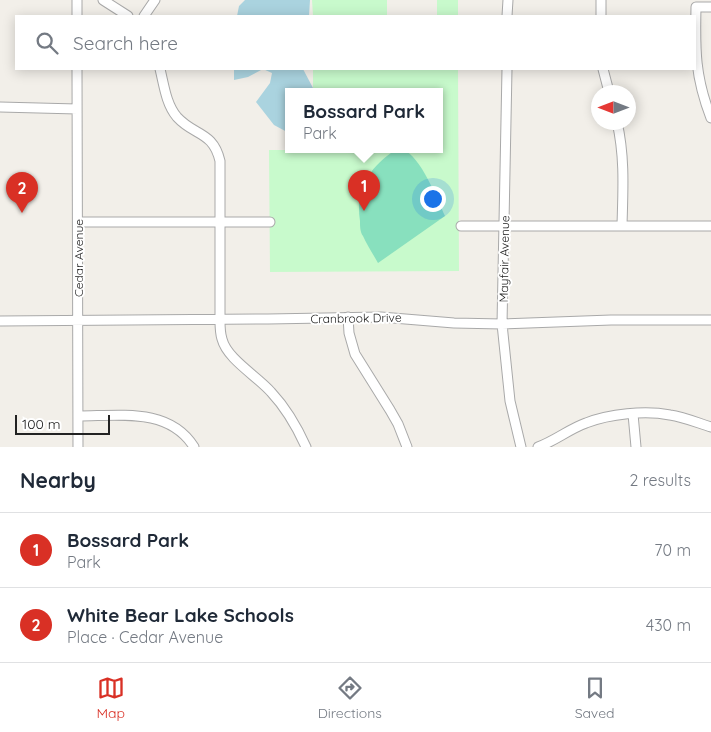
<!DOCTYPE html>
<html lang="en">
<head>
<meta charset="utf-8">
<style>
	:root { --surface:#fff; --page:#f6f6f7; --text:#1f2937; --muted:#747a83; --line:#e0e1e3; --accent:#d93025 }
	body { margin:0; font-family:Quicksand,sans-serif; background:var(--page); color:var(--text) }
	.compass { position:absolute; left:591px; top:85px; width:45px; height:45px; border-radius:50%; background:var(--surface); box-shadow:0 2px 12px #0003; rotate:270deg }
	.scale { position:absolute; left:15px; bottom:12px; width:95px; box-sizing:border-box; padding-left:5px; border:2px solid #222; border-top:0; font-size:14px; line-height:18px; white-space:nowrap; color:#222; -webkit-text-stroke:4px #fff; paint-order:stroke }
	.you { position:absolute; left:432px; top:198px; width:18px; height:18px; margin:-12px; border:4px solid #fff; border-radius:50%; background:#1a73e8; box-shadow:0 0 0 8px #1a73e833 }
	.badge { display:grid; place-items:center; width:32px; height:32px; border-radius:50%; background:var(--accent); color:#fff; font-size:16px; font-weight:700 }
	.pin { position:absolute; translate:-50% -41px; filter:drop-shadow(0 1px 2px #0008) }
	.pin::after { content:''; position:absolute; top:26px; width:18px; height:15px; background:inherit; clip-path:polygon(0 0,100% 0,50% 100%) }
	.popup { position:absolute; left:285px; top:88px; width:158px; height:65px; box-sizing:border-box; display:grid; place-content:center; border-radius:0px; background:var(--surface); filter:drop-shadow(0 1px 4px #0005); font-size:16px; white-space:nowrap; color:var(--muted) }
	.popup b { font-size:19px; color:var(--text) }
	.popup::after { content:''; position:absolute; left:50%; top:100%; margin-left:-10px; border:10px solid transparent; border-top-color:var(--surface) }
	.list { margin:0; padding:0; list-style:none }
	h2 { display:flex; justify-content:space-between; align-items:center; height:65px; margin:0; padding:0 20px; font-size:21px }
	h2 small { font-size:16px; font-weight:400; color:var(--muted) }
	.list li { display:grid; grid-template-columns:32px 1fr auto; gap:15px; align-items:center; box-sizing:border-box; height:75px; padding:0 20px; border-top:1px solid var(--line) }
	.list b { display:block; font-size:19px; white-space:nowrap }
	.list p { margin:0; font-size:16px; white-space:nowrap; color:var(--muted) }
	.list em { font-size:16px; font-style:normal; color:var(--muted) }
	.icon { flex:none; width:28px; height:28px; fill:none; stroke:currentColor; stroke-width:2; stroke-linecap:round; stroke-linejoin:round }
	.map { position:relative; flex:none; width:711px; height:447px; overflow:hidden }
	.search { position:absolute; background:var(--surface); box-shadow:0 2px 12px #0003; left:15px; right:15px; top:15px; height:55px; display:flex; align-items:center; gap:12px; box-sizing:border-box; padding:0 18px; border-radius:0px; color:var(--muted); font-size:19px }
	.sheet { height:215px; background:var(--surface) }
	nav { display:flex; justify-content:space-around; align-items:center; box-sizing:border-box; height:70px; border-top:1px solid var(--line); background:var(--surface); font-size:14px; color:var(--muted) }
	nav a { display:grid; justify-items:center; gap:2px }
	nav .on { color:var(--accent) }
	.map>svg:first-child { display:block }
	.park { fill:#c8facc }
	.pitch { fill:#88e0be }
	.water { fill:#aad3df }
	.lines { fill:none; stroke-linecap:round; stroke-linejoin:round }
	.minor-casing { stroke:#a9a9a9; stroke-width:11 }
	.minor { stroke:#fff; stroke-width:9 }
	.labels { text-anchor:middle; dominant-baseline:central; stroke-width:4; stroke-linejoin:round; paint-order:stroke }
	.street-label { font-size:12px; fill:#222; stroke:#fff }
</style>
</head>
<body>
<div class="map">
<svg width="711" height="447" viewBox="0 0 711 447">
	<rect width="100%" height="100%" fill="#f2efe9"/>
	<!-- park -->
	<path class="park" d="M312,0H387V16H313Z
		M437,0H458V16H437Z
		M313,69H458L459,271L270,272L269,150H439V92H313Z"/>
	<!-- pitch -->
	<path class="pitch" d="M395,150C397,150 400,149 403,150C420,155 438,200 445,216L378,263C373,254 367,245 363,236C360,232 360,226 360,221C355,189 369,168 395,150Z"/>
	<!-- water -->
	<path class="water" d="M245,0H310L309,16H237L239,6Z
		M234,69H263L248,77L234,80Z
		M263,69H303L313,88L312,92H289V133L274,125L256,102L270,83L272,73Z"/>
	<g class="lines">
		<defs>
			<path id="minor" d="M77,0V16
				M103,0L128,16
				M601,0V16
				M696,7C695,50 695,77 711,118
				M696,7H711
				M144,16L155,0
				M507,16L508,0
				M77,69L78,447
				M160,69C164,85 166,104 177,117C194,136 213,131 220,161V320C220,326 220,333 222,339C227,359 257,376 271,392C286,408 297,427 306,447
				M507,69L502,324L510,401L521,447
				M603,69L609,92
				M0,107L77,109
				M617,122C625,157 623,190 622,225
				M78,222H270
				M461,226H711
				M348,317L349,333L355,354L390,410L398,424L407,447
				M0,321L268,319L381,317L454,323L502,324L611,320H711
				M633,414L636,447
				M78,416C119,416 169,407 194,447
				M538,447C555,441 569,429 586,423C609,414 645,410 670,415C684,417 698,423 711,427"/>
		</defs>
		<!-- minor casing -->
		<use href="#minor" class="minor-casing"/>
		<!-- minor -->
		<use href="#minor" class="minor"/>
	</g>
	<g class="labels">
		<!-- street labels -->
		<g class="street-label">
			<text transform="translate(78 258) rotate(-90)">Cedar Avenue</text>
			<text transform="translate(504 259) rotate(-89)">Mayfair Avenue</text>
			<text transform="translate(356 318) rotate(-1)">Cranbrook Drive</text>
		</g>
	</g>
</svg>
<svg class="compass" viewBox="-18 -18 36 36"><path d="M0-13l5 13h-10z" fill="#e53935"/><path d="M0 13l5-13h-10z" fill="#747a83"/></svg>
<div class="scale">100 m</div>
<div class="you"></div>
<div class="pin badge" style="left:364px;top:211px">1</div>
<div class="popup"><b>Bossard Park</b>Park</div>
<div class="pin badge" style="left:22px;top:213px">2</div>
<div class="search"><svg class="icon" aria-label="search" viewBox="0 0 24 24"><circle cx="10" cy="10" r="6"/><path d="M15 15l6 6"/></svg>Search here</div>
</div>
<section class="sheet">
<h2>Nearby<small>2 results</small></h2>
<ul class="list">
<li><span class="badge">1</span><div><b>Bossard Park</b><p>Park</p></div><em>70 m</em></li>
<li><span class="badge">2</span><div><b>White Bear Lake Schools</b><p>Place · Cedar Avenue</p></div><em>430 m</em></li>
</ul>
</section>
<nav>
<a class="on"><svg class="icon" aria-label="map" viewBox="0 0 24 24"><path d="M3 6l6-2 6 2 6-2v14l-6 2-6-2-6 2zM9 4v14M15 6v14"/></svg>Map</a>
<a><svg class="icon" aria-label="directions" viewBox="0 0 24 24"><path d="M12 3l9 9-9 9-9-9zM9 14v-3h6M13 9l2 2-2 2"/></svg>Directions</a>
<a><svg class="icon" aria-label="saved" viewBox="0 0 24 24"><path d="M7 4h10v16l-5-4-5 4z"/></svg>Saved</a>
</nav>
</body>
</html>
